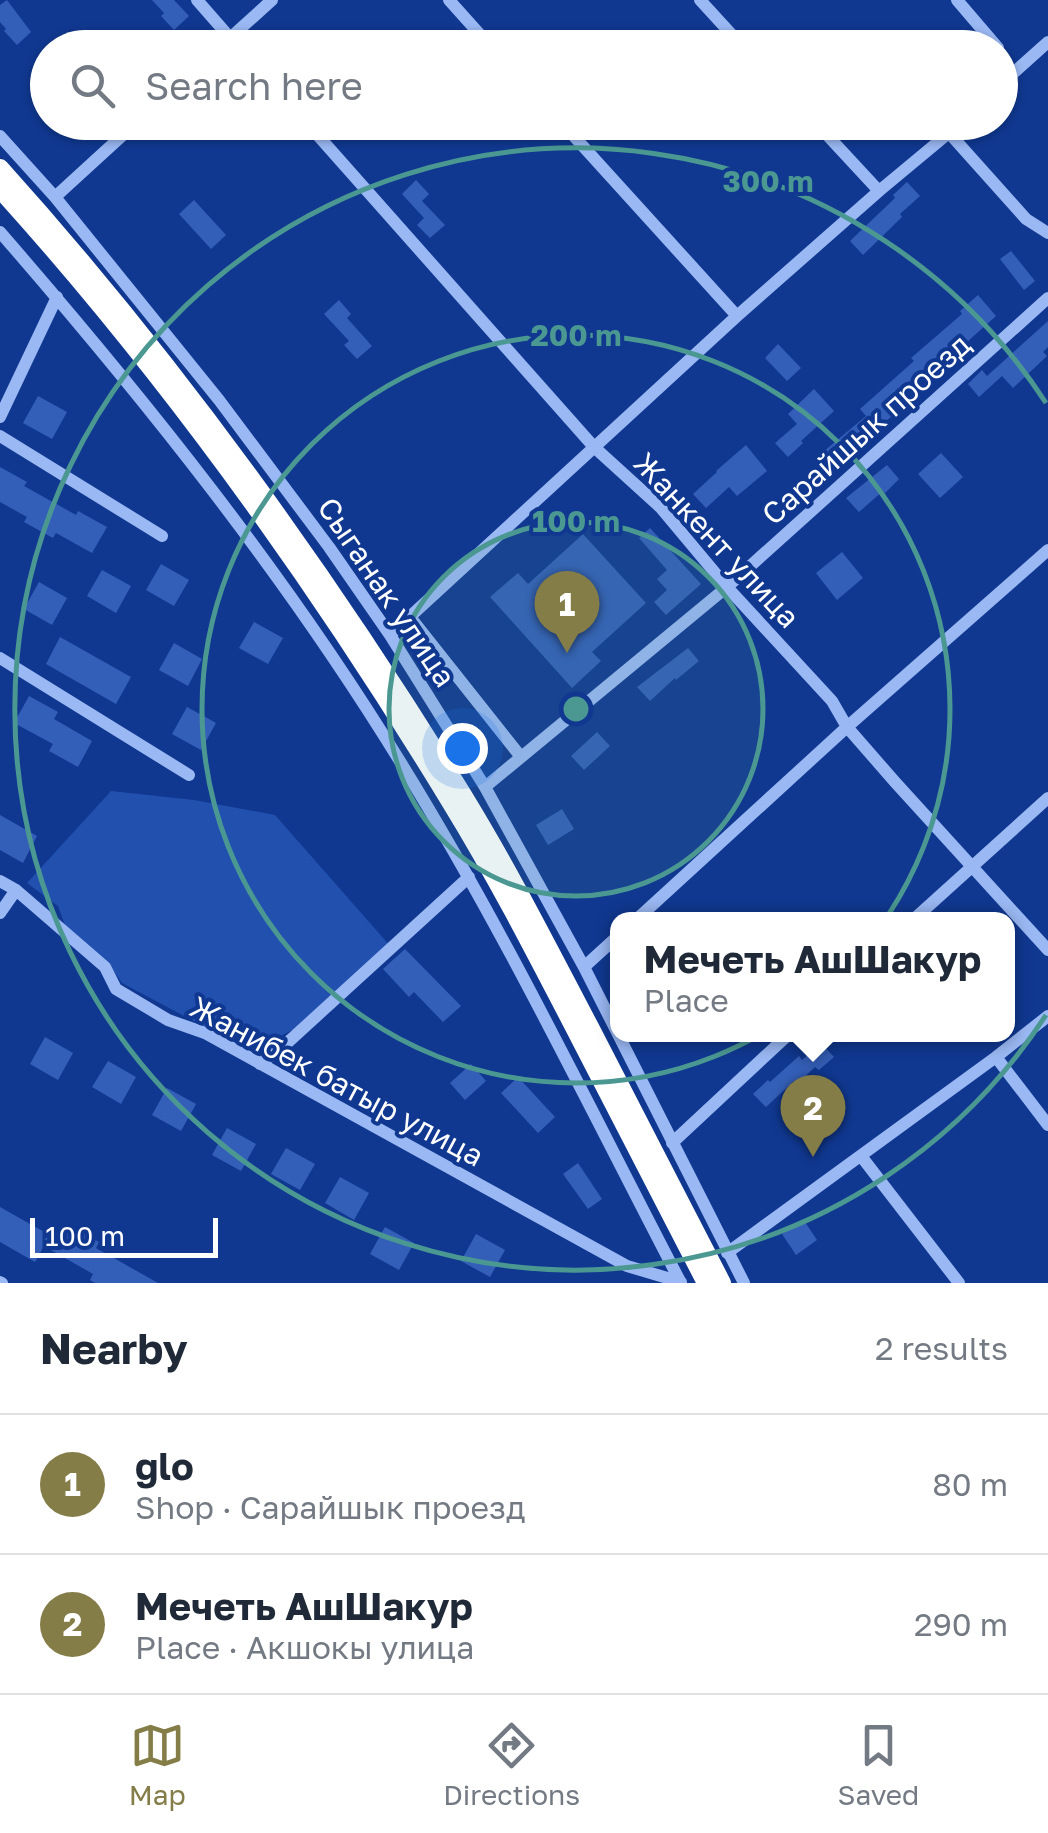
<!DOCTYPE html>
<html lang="en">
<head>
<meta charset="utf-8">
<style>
	:root { --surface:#fff; --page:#f2f2f3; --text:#1f2937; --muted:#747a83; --line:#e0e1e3; --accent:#847d48 }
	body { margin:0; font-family:"Golos Text",sans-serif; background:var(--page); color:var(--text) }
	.scale { position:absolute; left:30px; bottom:25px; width:188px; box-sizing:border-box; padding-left:10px; border:5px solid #fff; border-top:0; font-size:28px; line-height:35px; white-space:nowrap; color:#fff; -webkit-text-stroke:8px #103890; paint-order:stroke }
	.you { position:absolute; left:462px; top:748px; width:35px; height:35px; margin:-25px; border:8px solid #fff; border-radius:50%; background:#1a73e8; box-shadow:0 0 0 15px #1a73e833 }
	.badge { display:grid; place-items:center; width:65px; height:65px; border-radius:50%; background:var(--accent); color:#fff; font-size:32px; font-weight:700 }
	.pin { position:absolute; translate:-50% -82px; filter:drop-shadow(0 2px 5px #0008) }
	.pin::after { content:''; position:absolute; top:52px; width:35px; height:30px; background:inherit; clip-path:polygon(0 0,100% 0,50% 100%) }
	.popup { position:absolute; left:610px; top:912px; width:405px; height:130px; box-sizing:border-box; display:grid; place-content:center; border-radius:20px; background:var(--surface); filter:drop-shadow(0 2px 8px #0005); font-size:32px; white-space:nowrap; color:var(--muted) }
	.popup b { font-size:38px; color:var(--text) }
	.popup::after { content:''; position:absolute; left:50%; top:100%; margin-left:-20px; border:20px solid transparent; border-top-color:var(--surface) }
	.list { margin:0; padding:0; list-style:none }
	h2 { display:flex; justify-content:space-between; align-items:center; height:130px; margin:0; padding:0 40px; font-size:42px }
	h2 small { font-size:32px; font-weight:400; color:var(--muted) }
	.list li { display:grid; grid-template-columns:65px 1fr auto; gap:30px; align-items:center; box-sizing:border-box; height:140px; padding:0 40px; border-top:2px solid var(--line) }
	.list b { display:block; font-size:38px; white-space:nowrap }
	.list p { margin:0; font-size:32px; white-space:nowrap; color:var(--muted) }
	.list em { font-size:32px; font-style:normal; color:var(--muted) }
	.icon { flex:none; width:55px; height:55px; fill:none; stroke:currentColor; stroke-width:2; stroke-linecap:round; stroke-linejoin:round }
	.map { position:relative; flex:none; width:1048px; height:1283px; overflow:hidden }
	.search { position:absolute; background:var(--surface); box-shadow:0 2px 8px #0004; left:30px; right:30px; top:30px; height:110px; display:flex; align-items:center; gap:25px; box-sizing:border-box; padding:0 35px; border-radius:55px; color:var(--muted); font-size:38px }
	.sheet { height:410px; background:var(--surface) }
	nav { display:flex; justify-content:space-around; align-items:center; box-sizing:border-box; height:140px; border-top:2px solid var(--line); background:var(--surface); font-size:28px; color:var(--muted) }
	nav a { display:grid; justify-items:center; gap:5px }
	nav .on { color:var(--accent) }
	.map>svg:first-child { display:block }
	.green { fill:#2250af }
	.building { fill:#345fb8 }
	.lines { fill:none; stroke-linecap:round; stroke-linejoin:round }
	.minor { stroke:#9ab8f3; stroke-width:12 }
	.highway { stroke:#fff; stroke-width:18 }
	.ring { fill:none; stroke:#4b9892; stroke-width:5 }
	.labels { text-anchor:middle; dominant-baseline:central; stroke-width:8; stroke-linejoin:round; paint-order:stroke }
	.street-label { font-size:30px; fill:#fff; stroke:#103890 }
	.centre { fill:#4b9892; stroke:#103890; stroke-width:5 }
	.ring-label { font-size:30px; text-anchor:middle; font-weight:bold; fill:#4b9892; stroke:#103890; stroke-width:8; stroke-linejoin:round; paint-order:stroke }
</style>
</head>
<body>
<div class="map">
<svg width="1048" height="1283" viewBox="0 0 1048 1283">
	<rect width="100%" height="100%" fill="#103890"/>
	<!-- green -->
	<path class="green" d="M111,791L194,800L275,815L392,948L308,1022L265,1044L203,1026L122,983L108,963L66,928L58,906L27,883Z"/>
	<!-- building -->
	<path class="building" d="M7,0L31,32L17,45L4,31L6,29L0,22V5Z
		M152,0H174L189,16L174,30L161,16L164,13Z
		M416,180L429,194L422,201L445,225L430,238L417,225L424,218L402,194Z
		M907,182L920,196L900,214L902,217L863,255L850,241L895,198L893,195Z
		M194,200L226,235L211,249L179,214Z
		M1011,251L1035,281L1024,290L1000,259Z
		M978,295L996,316L967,342L970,345L929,379L926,375L897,401L903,407L854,448L859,454L847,465L841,458L828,470L817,457L866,416L860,409L914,361L911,358L962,314L960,311Z
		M339,300L351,314L347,318L372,346L357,359L344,345L349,341L324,314Z
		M1048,321V347L1043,352L1047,356L1013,388L1002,376L979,397L968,384L982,370L987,376Z
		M778,344L801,368L787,381L765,358Z
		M814,389L834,411L801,441L803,443L788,457L775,443L797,424L788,414Z
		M38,396L67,412L52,439L23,423Z
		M746,445L767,471L737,496L729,487L706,508L693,494L717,472L716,471Z
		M941,453L963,477L940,498L918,474Z
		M887,465L899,479L885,493L883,491L859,512L846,498Z
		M0,467L27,482L24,486L76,515L78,511L107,527L92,553L56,533L53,538L24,522L27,517L0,502Z
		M650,528L701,584L666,615L654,602L667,590L657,579L667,570L639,538Z
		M583,534L646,603L592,652L601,661L572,688L490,597L518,573L528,584Z
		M842,552L863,578L837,600L816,573Z
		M161,564L189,580L174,606L146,590Z
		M102,570L131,586L116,613L87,596Z
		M39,582L67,598L52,625L24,609Z
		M254,622L283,638L268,664L239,648Z
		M60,637L131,677L116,704L46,664Z
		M174,643L202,659L188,686L159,670Z
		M688,648L699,661L676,680L675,678L650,701L637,687Z
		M29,696L58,712L54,719L92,741L78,767L49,751L53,744L14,723Z
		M187,707L216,723L201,750L172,734Z
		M597,732L610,746L584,770L571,756Z
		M562,809L574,829L548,845L536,825Z
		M0,815L37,836L23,863L0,850Z
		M405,949L461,1006L443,1022L414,992L409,997L383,969Z
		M45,1037L73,1053L58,1080L30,1064Z
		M821,1043L834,1057L819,1070L815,1067L797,1084L794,1081L766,1107L753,1094L768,1080L770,1082L799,1056L802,1060Z
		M108,1061L136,1077L121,1104L92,1087Z
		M471,1064L486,1081L465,1100L450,1083Z
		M518,1077L555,1117L538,1133L501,1093Z
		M167,1088L196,1104L181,1131L152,1115Z
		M227,1128L256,1144L241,1171L212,1155Z
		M286,1148L315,1164L300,1190L271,1174Z
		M578,1163L602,1199L588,1209L563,1174Z
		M340,1177L369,1193L354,1220L325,1203Z
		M0,1207L62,1242L70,1226L99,1242L96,1248L158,1283H95L90,1280L93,1274L44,1246L35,1262L0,1242Z
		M803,1219L817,1240L796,1255L782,1234Z
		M385,1227L414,1243L399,1270L370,1254Z
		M476,1234L505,1250L490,1277L461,1261Z"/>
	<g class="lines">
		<!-- minor -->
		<path class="minor" d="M197,0L239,48
			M449,0L492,48
			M700,0L744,48
			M957,0L998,48
			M219,48L272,0
			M1000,85L1048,42
			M306,122L594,447L660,507L727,587L832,701L847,727L895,782L1048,950
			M561,122L737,316
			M815,122L879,191
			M950,134L1026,219L1048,233
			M0,136L55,197L219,400L329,547L390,635L485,787L584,967L744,1283
			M55,197L137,122
			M0,232C146,400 285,574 401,763C505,931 590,1109 681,1283
			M0,417L57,297
			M0,436L162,536
			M410,617L521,757
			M390,635L737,316L879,191L962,122
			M0,658L189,775
			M485,787L727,587L1048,298
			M0,881L16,890L105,967L116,989L168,1020L205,1033L627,1266L681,1282
			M0,913L16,890
			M636,920L847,727L1048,550
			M913,920L1048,798
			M584,967L618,936
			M996,1057L1048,1125
			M260,1064L286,1044L469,877
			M672,1143L789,1034
			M861,1156L959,1283
			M727,1253L996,1057L1048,1016
			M0,1282L2,1283"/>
		<!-- highway -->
		<path class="highway" d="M0,168C174,361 326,573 463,795C509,870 549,949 590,1027C634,1112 678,1198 722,1283
			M0,189C170,377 319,586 451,803C497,878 537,956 578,1035C620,1117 663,1200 706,1283"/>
	</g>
	<!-- distance rings -->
	<circle cx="576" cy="709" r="187" fill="#4b9892" fill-opacity=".12"/>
	<g class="ring">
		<circle cx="576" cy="709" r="187"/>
		<circle cx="576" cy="709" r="374"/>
		<path d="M1046 1015A561 561 0 1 1 1046 403"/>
	</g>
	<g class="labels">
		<!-- street labels -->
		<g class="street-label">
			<text transform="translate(866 429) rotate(-42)">Сарайшык проезд</text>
			<text transform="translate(717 540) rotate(47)">Жанкент улица</text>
			<text transform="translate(387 592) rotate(56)">Сыганак улица</text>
			<text transform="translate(337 1081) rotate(28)">Жанибек батыр улица</text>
		</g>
	</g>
	<circle cx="576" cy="709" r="15" class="centre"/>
	<g class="ring-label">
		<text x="768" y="192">300 m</text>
		<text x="576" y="346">200 m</text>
		<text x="576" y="532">100 m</text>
	</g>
</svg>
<div class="scale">100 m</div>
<div class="you"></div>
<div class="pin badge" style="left:567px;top:653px">1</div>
<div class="pin badge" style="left:813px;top:1157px">2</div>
<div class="popup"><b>Мечеть АшШакур</b>Place</div>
<div class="search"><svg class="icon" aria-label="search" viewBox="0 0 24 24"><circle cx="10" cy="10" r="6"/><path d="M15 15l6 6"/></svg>Search here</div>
</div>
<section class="sheet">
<h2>Nearby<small>2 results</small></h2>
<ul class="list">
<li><span class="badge">1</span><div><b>glo</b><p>Shop · Сарайшык проезд</p></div><em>80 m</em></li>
<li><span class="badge">2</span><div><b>Мечеть АшШакур</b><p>Place · Акшокы улица</p></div><em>290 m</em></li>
</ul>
</section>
<nav>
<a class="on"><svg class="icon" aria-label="map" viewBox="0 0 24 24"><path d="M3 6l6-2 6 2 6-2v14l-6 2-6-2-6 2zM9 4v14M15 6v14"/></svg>Map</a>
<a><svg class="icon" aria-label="directions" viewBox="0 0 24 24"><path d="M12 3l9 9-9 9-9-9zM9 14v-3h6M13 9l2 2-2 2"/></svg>Directions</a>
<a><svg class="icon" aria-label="saved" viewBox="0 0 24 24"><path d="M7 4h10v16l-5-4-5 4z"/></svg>Saved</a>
</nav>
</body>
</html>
